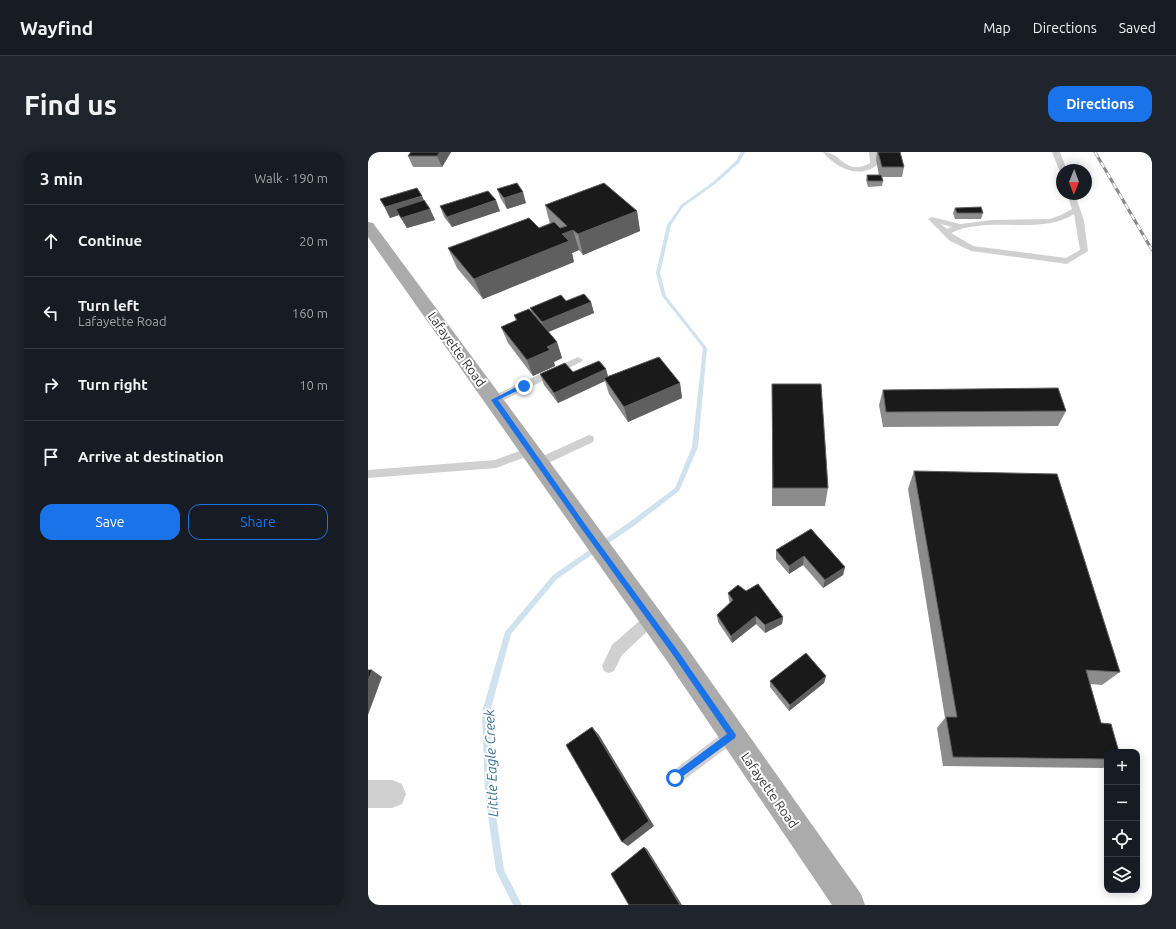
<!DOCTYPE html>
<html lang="en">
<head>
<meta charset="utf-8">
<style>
	:root { --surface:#171b24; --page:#20242c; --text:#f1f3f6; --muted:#9ea1a6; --line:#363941; --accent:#1a73e8 }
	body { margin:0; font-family:Ubuntu,sans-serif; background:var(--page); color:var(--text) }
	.controls { position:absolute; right:12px; bottom:12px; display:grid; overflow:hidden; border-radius:8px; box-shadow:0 2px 10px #0003 }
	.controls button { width:36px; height:36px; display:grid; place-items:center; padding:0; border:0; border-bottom:1px solid var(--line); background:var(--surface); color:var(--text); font:20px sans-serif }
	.compass { position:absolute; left:688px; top:12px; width:36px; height:36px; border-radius:50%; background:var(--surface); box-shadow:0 2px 10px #0003; rotate:181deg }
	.stop { position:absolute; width:12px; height:12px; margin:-9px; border:3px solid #1a73e8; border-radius:50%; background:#fff }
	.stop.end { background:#1a73e8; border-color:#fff; box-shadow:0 1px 4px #0008 }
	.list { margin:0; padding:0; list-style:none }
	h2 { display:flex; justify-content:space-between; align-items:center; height:52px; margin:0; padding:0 16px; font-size:17px }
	h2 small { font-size:13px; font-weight:400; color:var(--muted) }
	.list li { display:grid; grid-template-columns:26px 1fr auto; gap:12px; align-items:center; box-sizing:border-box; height:72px; padding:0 16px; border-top:1px solid var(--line) }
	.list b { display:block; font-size:15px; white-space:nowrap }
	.list p { margin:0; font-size:13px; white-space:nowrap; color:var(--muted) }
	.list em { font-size:13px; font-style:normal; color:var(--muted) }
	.actions { display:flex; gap:8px; padding:12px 16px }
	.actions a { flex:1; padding:9px 0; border:1px solid var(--accent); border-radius:12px; text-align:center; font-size:14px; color:var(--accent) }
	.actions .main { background:var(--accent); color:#fff }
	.icon { flex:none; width:22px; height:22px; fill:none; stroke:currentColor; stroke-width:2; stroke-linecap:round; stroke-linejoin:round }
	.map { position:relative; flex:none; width:784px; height:753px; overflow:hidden; border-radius:12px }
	header { display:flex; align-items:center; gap:24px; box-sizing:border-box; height:56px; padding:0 20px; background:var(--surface); border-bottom:1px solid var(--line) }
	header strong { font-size:19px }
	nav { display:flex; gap:22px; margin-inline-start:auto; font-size:14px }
	.intro { display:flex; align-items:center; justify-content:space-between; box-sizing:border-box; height:96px; padding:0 24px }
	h1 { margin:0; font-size:28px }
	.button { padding:10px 18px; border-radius:12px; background:var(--accent); color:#fff; font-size:14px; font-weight:700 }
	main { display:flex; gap:24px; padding:0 24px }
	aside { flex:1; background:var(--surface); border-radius:12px; box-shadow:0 2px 10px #0003 }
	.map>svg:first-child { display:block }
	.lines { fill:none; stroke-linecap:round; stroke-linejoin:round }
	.stream { fill:#cfe2ee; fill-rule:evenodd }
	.service { fill:#d0d0d0; fill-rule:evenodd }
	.minor { fill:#d0d0d0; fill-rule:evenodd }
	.primary { fill:#ababab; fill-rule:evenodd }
	.rail-casing { stroke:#888; stroke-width:3 }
	.rail { stroke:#fff; stroke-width:2; stroke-dasharray:6; stroke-linecap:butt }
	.wall { fill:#8c8c8c }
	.shaded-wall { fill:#5f5f5f }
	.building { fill:#1a1a1a; stroke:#5f5f5f }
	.route { fill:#1a73e8 }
	.labels { text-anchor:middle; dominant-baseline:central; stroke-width:4; stroke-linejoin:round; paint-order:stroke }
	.street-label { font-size:13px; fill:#333; stroke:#fff }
	.water-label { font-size:14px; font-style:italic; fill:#3f7597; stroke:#fff }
</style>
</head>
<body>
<header>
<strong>Wayfind</strong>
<nav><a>Map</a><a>Directions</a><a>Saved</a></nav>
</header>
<div class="intro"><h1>Find us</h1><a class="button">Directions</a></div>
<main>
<aside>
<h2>3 min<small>Walk · 190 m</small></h2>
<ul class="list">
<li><svg class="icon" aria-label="ahead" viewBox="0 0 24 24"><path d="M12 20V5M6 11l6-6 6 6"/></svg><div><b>Continue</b></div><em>20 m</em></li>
<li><svg class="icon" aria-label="left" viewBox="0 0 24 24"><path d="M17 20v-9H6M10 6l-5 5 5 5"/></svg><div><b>Turn left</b><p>Lafayette Road</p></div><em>160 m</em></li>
<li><svg class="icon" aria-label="right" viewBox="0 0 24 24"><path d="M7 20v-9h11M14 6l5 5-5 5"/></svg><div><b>Turn right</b></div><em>10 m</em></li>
<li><svg class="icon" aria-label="arrive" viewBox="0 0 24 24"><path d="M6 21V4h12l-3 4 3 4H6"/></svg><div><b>Arrive at destination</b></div></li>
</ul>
<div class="actions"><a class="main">Save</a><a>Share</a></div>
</aside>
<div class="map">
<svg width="784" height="753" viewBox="0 0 784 753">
	<rect width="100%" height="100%" fill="#fff"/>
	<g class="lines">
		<!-- stream -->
		<path class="stream" d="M373,0H377L371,11L347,32L315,55L303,73L292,121L298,144L339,196L330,295L312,337L311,339L267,373L189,427L143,482L122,560L125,643L136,718L154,753H145L128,719L117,643L114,560L137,480L185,423L263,369L307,336L324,295L335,196L294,144L288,121L299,73L313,53L345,30L368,9Z"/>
		<!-- service -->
		<path class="service" d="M455,0C474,0 477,25 502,11L501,0H509L510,12C493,28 467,16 455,0Z
			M684,0H692L699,18L692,20Z
			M699,42H707L716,69L720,99L699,112L603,99L582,89L560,67L564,65L592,72L624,68L682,67L693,63L704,57ZM706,62L712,98L698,106L605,94L583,81C621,63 672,84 706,62ZM573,72L584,75L579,77Z
			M210,205L215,208L213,210L130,251H122L121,248L122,245Z
			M221,283L225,284L226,287L225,290L174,314L170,315L166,314L164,311L166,308Z
			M162,295L166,296L168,299L166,302L128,316L0,326V318L127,308Z
			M282,462L287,464L289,468L287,472L254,503L246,519L241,521L236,519L234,514L244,493L277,464Z
			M364,576L369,578L371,583L369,588L312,631L307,634L302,631L299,626L302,621L359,578Z"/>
		<!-- minor -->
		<path class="minor" d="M0,628H24L34,632L38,642L34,652L24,656H0Z"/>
		<!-- primary -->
		<path class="primary" d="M0,70L5,71L317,493L493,742L497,753H464L299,509L0,85Z"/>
		<defs>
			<path id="rail" d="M727,0L784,98"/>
		</defs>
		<!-- rail casing -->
		<use href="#rail" class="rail-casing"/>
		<!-- rail -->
		<use href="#rail" class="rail"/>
	</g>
	<!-- wall -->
	<path class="wall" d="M83,0L74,15H45L40,4Z
		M509,0H532L536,15L534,25H514L515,29L514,34L500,35L498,28L499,23H511L508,8Z
		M129,37L158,51L139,57L133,47Z
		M12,47L56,49L62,57L67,68L39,76L31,63L22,66Z
		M177,53L269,59L272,79L215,103L211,98L204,101L206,110L115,147L89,116L80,96L171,76L182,72Z
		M72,54L132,59L84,75L76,65Z
		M587,56L615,61L613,67H587L585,61Z
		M223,150L226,161L180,180L189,190L194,206L186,210L187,214L165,224L140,191L133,175L148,169L146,163L164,160L162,156Z
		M238,217L240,225L312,231L314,246L260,270L241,242L237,229L190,251L176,233L172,222L205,220Z
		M404,232L460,336L457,354H404Z
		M515,238L698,259L690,274L515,275L511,253Z
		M546,319L752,520L734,533L722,532L733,571L739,600V614L735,616L575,614L569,576L577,566L540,337Z
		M443,377L477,415L475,423L455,436L435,413L421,422L408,407V398Z
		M360,441L415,465L414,472L397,481L388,472L364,491L350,470L349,463L362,451L361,449Z
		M458,524L456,531L421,559L402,535V529Z"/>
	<!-- shaded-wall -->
	<path class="shaded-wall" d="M72,0H83L74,15L69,4Z
		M155,40L158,51L139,57L136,46Z
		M54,44L59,55L28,57L31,63L22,66L17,55Z
		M128,48L132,59L84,75L79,65Z
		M62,57L67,68L39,76L33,66Z
		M269,59L272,79L215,103L210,82Z
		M205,78L211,98L204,101L206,110L115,147L106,127L194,82Z
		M223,150L226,161L178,181L174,170Z
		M189,190L194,206L186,210L187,214L165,224L159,208L179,195Z
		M238,217L241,228L236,226L237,229L190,251L186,241Z
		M312,231L314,246L260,270L256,255Z
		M436,404L435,413L421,422V414Z
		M477,415L475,423L455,436L457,428Z
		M388,464V472L364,491L363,484Z
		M415,465L414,472L397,481V473Z
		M4,518L14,525L0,563V529Z
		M458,524L456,531L421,559L422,553Z
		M224,575L231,583L286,674L260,694L254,690Z
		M276,695L279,697L314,753H312Z"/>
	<!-- building -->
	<path class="building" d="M43,0H72L69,4H40Z
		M510,0H532L536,15H514Z
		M499,23H513L515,29H500Z
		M149,31L155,40L136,46L129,37Z
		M236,31L269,59L210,82L205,78L194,82L201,89L106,127L80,96L161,66L171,76L186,70L192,76L199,74L177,53Z
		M49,36L54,44L17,55L12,47Z
		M120,39L128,48L79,65L72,54Z
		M56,48L62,57L33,66L28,57Z
		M613,55L615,61H589L587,56Z
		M216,142L223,150L174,170L162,156L193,143L198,149Z
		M161,157L189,190L179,195L182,198L159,208L133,175L149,168L146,163Z
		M291,205L312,231L256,255L236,226Z
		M231,209L238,217L186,241L172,222L197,211L205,220Z
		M404,232H453L460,336H405Z
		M690,236L698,259L518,260L515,238Z
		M546,319L689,322L752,520L718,518L733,571L743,572L751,600H739V607L585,605L578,565H589Z
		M443,377L477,415L457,428L436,404L421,414L408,398Z
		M390,432L415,465L397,473L388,464L363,484L349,463L365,448L360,441L370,433L378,439Z
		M438,501L458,524L422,553L402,529Z
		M0,518H4L0,529Z
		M224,575L281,669L254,690L198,593Z
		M276,695L312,753H261L243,722Z"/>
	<!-- route -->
	<path class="route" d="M154,232L159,234L130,248L217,372L310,499L368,583L367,586L307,630L304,629L303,626L304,623L359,582L305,503L213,376L123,248Z"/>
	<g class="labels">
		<!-- street labels -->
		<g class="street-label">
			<text transform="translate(89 197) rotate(54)">Lafayette Road</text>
			<text transform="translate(402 638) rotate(55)">Lafayette Road</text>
		</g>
		<!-- water labels -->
		<g class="water-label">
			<text transform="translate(123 611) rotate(-92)">Little Eagle Creek</text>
		</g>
	</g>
</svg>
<div class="controls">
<button>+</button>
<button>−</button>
<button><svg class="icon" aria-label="locate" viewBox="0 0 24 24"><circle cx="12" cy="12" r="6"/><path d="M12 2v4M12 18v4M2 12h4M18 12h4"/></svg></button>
<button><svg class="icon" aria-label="layers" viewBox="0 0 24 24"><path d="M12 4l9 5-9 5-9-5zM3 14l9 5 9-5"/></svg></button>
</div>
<svg class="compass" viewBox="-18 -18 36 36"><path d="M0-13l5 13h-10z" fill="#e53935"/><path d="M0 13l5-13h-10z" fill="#9ea1a6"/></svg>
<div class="stop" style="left:307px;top:626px"></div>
<div class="stop end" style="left:156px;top:234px"></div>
</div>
</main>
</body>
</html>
